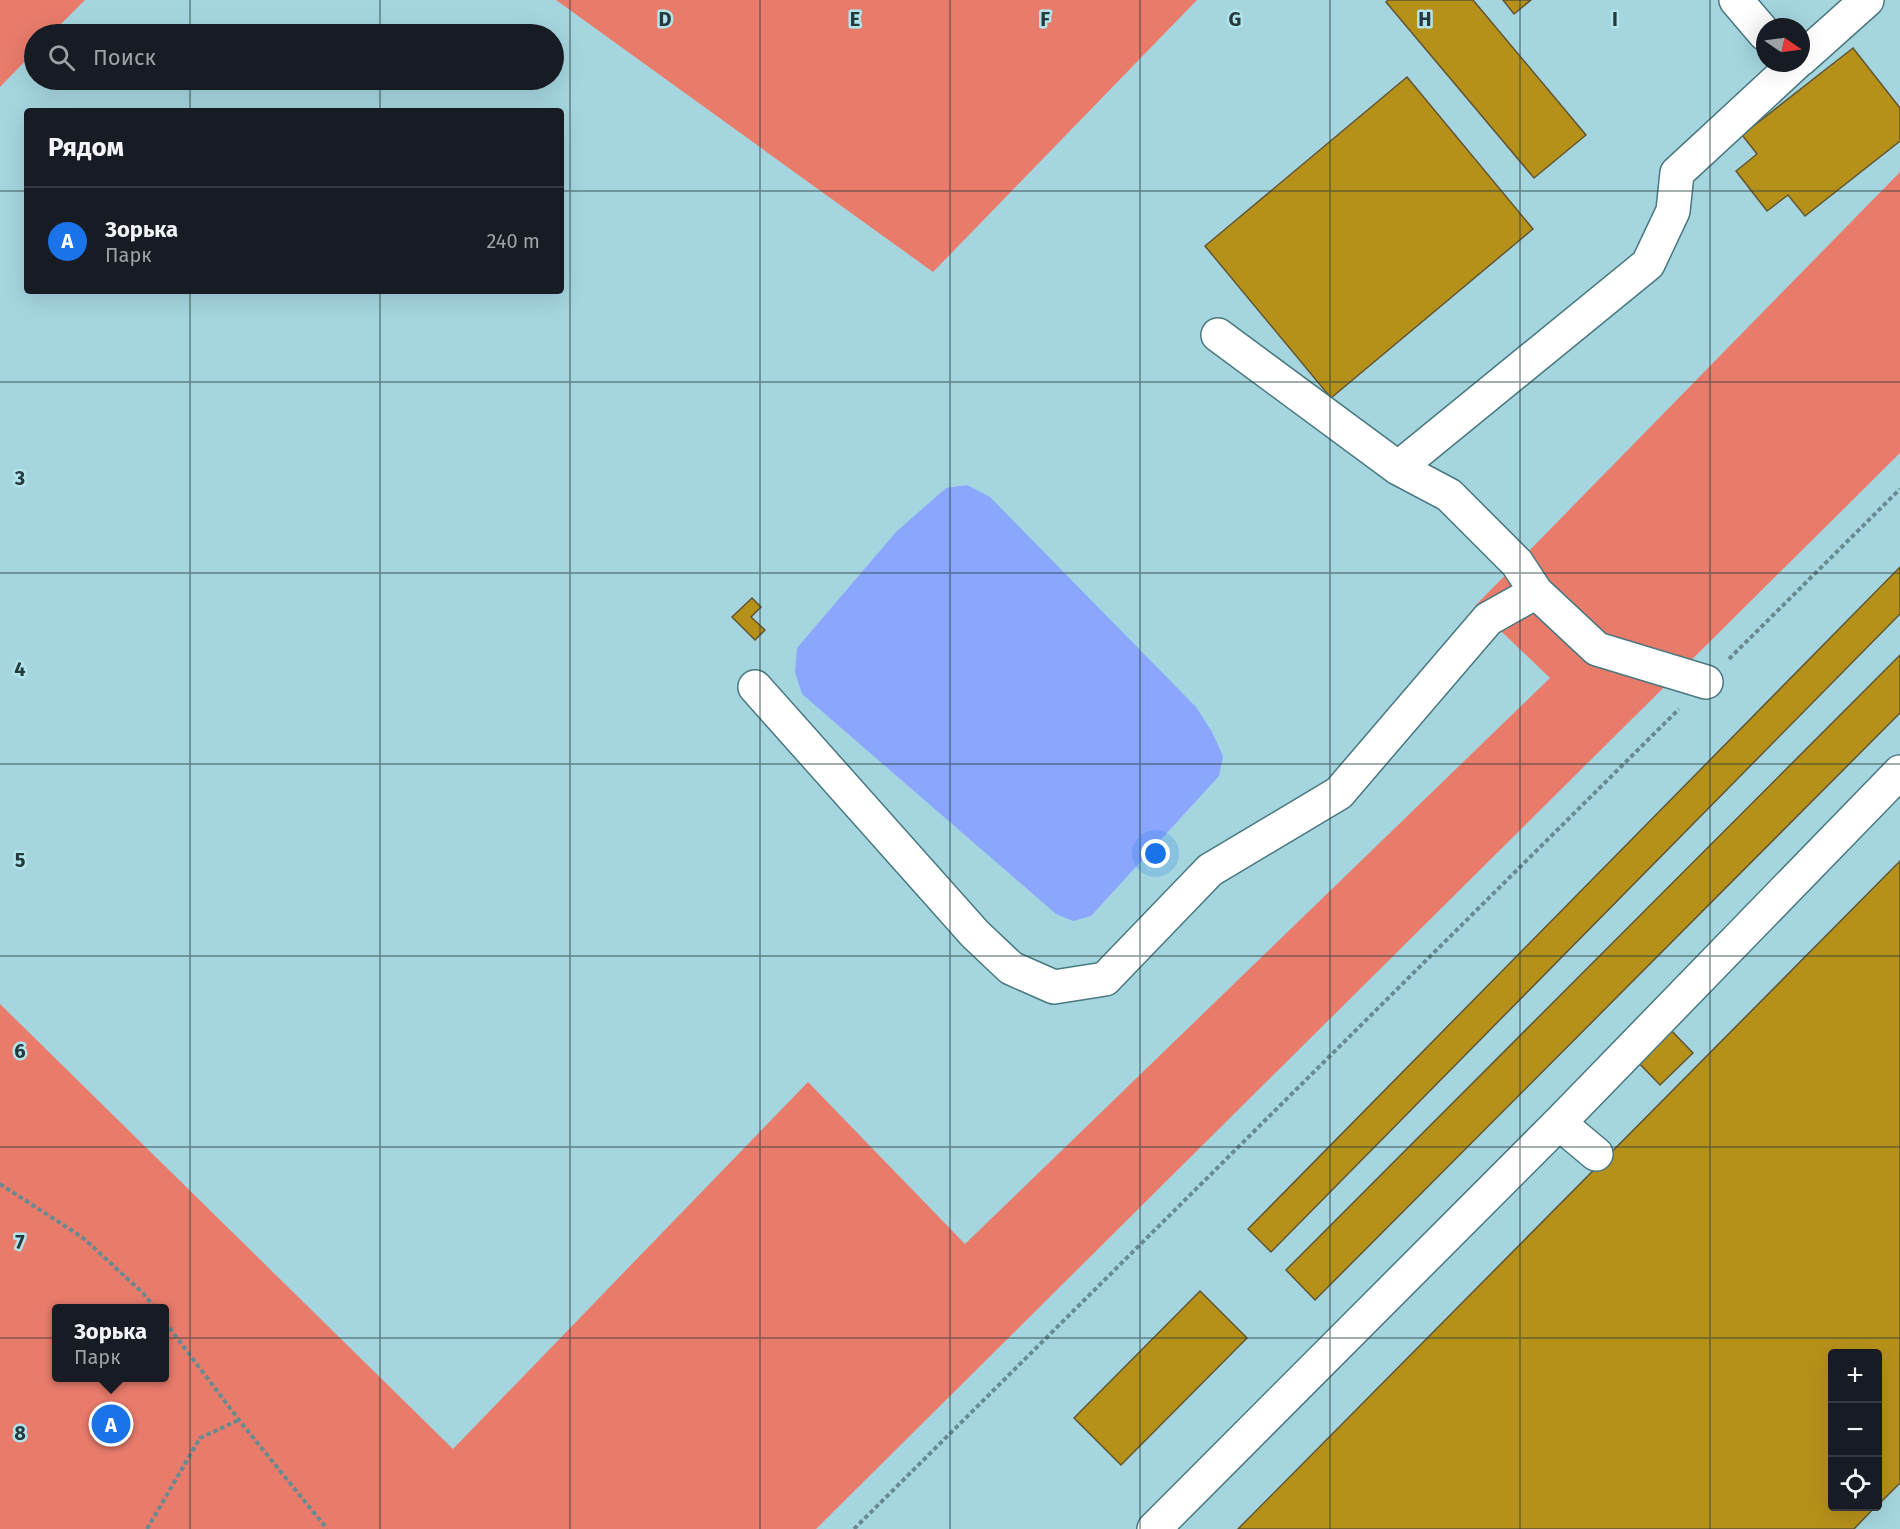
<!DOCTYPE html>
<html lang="ru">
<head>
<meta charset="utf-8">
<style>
	:root { --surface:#171b24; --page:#20242c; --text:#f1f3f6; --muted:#9ea1a6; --line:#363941; --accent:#1a73e8 }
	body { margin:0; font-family:"Fira Sans",sans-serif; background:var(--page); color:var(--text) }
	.controls { position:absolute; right:18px; bottom:18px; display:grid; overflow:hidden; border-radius:6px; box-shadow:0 6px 24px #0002 }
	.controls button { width:54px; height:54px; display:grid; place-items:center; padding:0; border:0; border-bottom:2px solid var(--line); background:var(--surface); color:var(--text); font:30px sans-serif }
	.compass { position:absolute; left:1756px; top:18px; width:54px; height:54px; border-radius:50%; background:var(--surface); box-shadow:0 6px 24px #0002; rotate:103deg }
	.you { position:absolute; left:1156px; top:854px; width:21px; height:21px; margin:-15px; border:4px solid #fff; border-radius:50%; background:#1a73e8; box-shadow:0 0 0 9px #1a73e833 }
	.badge { display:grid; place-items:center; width:39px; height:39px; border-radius:50%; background:var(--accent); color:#fff; font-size:20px; font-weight:700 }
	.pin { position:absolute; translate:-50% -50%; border:3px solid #fff; box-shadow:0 2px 6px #0006 }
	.popup { position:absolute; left:52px; top:1304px; width:117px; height:78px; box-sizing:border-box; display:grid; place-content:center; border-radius:6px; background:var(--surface); filter:drop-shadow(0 2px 4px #0005); font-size:20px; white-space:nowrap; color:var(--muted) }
	.popup b { font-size:22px; color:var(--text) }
	.popup::after { content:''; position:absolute; left:50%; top:100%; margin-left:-12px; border:12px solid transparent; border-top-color:var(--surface) }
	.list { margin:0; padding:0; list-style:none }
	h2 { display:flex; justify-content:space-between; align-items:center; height:78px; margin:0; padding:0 24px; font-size:26px }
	h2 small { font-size:20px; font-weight:400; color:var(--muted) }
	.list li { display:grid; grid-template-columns:39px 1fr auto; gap:18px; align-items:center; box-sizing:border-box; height:108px; padding:0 24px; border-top:2px solid var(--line) }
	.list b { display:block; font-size:22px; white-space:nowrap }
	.list p { margin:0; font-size:20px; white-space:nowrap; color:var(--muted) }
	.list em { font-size:20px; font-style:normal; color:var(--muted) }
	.icon { flex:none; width:33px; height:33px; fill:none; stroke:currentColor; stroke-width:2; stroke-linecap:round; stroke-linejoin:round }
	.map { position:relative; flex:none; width:1900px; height:1529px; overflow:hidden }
	.search { position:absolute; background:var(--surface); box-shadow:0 6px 24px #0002; left:24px; top:24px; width:540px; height:66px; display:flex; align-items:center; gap:15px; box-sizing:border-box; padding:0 21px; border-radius:33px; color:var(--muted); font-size:22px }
	.panel { position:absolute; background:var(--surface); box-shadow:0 6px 24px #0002; left:24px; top:108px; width:540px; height:186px; border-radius:6px }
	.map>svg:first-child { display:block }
	.green { fill:#e97b6b; fill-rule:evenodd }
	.water { fill:#8aa6fd }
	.building { fill:#b6911a; stroke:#615533; stroke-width:1.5 }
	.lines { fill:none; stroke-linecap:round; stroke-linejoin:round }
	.minor-casing { stroke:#497880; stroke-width:36 }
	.path { stroke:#688b92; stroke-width:4; stroke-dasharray:4.5 3; stroke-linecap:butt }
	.minor { stroke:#fff; stroke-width:33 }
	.grid { fill:none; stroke:#263a3e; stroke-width:1.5; stroke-opacity:0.55 }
	.grid-label { font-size:20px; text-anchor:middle; font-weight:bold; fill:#263a3e; stroke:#b2e4ec; stroke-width:5; stroke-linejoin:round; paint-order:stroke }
</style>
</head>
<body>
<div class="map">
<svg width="1900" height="1529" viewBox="0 0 1900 1529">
	<rect width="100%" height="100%" fill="#a5d6df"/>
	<!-- green -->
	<path class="green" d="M0,0H85L51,34H34V52L0,87Z
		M556,0H1197L933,272Z
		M1900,172V453L816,1529H0V1004L453,1449L808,1082L965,1244L1550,678L1475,606ZM57,1308H165V1378H57Z"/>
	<!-- water -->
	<path class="water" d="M967,485L990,497L1196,707L1212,732L1223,756L1219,776L1091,916L1073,921L1056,914L802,694L795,672L797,648L896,532L946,488Z"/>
	<!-- building -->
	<path class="building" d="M1388,0H1473L1586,135L1534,178L1386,2Z
		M1503,0H1531L1514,14Z
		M1853,48L1900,108V141L1805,216L1788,195L1767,211L1736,171L1757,154L1742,135Z
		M1407,77L1533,229L1331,398L1205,246Z
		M1900,567V614L1271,1252L1248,1229Z
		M752,598L761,607L751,617L765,630L755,640L732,617Z
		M1900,655V713L1315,1300L1286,1270Z
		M1900,861V1483L1878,1505V1354H1832V1506H1876L1854,1529H1238Z
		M1668,1027L1693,1053L1660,1085L1635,1059Z
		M1200,1291L1247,1338L1121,1465L1074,1418Z"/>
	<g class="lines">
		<defs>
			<path id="minor" d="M1736,0L1765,34
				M1801,59L1867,0
				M1218,335L1398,468L1449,495L1517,563L1536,592L1597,649L1706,682
				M1398,468L1648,264L1673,211L1677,173L1796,63
				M755,687L975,934L1011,968L1054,987L1105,979L1210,870L1339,793L1488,619L1536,592
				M1596,1154L1559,1123L1900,772
				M1154,1529L1559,1123"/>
		</defs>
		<!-- minor casing -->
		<use href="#minor" class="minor-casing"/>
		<!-- path -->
		<path class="path" d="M1729,659L1900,489
			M0,1184L82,1237L143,1293L155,1308
			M165,1322L239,1420L327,1529
			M147,1529L200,1438L239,1420
			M854,1529L1679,709"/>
		<!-- minor -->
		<use href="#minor" class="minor"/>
	</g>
	<!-- grid -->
	<path class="grid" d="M190,0V34M380,0V34M570,0V1529M760,0V1529M950,0V1529M1140,0V1529M1330,0V1529M1520,0V1529M1710,0V1529M190,80V111M380,80V111M0,191H27M561,191H1900M190,291V1529M380,291V1529M0,382H1900M0,573H1900M0,764H1900M0,956H1900M0,1147H1900M0,1338H1900"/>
	<g class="grid-label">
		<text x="665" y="26">D</text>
		<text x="855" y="26">E</text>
		<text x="1045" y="26">F</text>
		<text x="1235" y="26">G</text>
		<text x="1425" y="26">H</text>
		<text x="1615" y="26">I</text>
		<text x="20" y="485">3</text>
		<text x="20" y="676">4</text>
		<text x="20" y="867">5</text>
		<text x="20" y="1058">6</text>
		<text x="20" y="1249">7</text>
		<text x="20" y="1440">8</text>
	</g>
</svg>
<div class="controls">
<button>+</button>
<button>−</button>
<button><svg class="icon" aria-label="locate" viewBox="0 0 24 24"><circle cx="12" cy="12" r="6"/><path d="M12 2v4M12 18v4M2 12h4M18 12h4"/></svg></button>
</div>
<svg class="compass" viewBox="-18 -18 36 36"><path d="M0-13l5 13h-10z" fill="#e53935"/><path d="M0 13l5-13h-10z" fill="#9ea1a6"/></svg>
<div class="you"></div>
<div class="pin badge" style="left:111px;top:1424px">A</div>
<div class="popup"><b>Зорька</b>Парк</div>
<div class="search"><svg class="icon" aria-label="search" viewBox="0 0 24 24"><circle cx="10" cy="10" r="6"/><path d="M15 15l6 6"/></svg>Поиск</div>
<section class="panel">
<h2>Рядом<small></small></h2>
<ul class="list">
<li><span class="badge">A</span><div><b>Зорька</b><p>Парк</p></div><em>240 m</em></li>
</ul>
</section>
</div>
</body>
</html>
